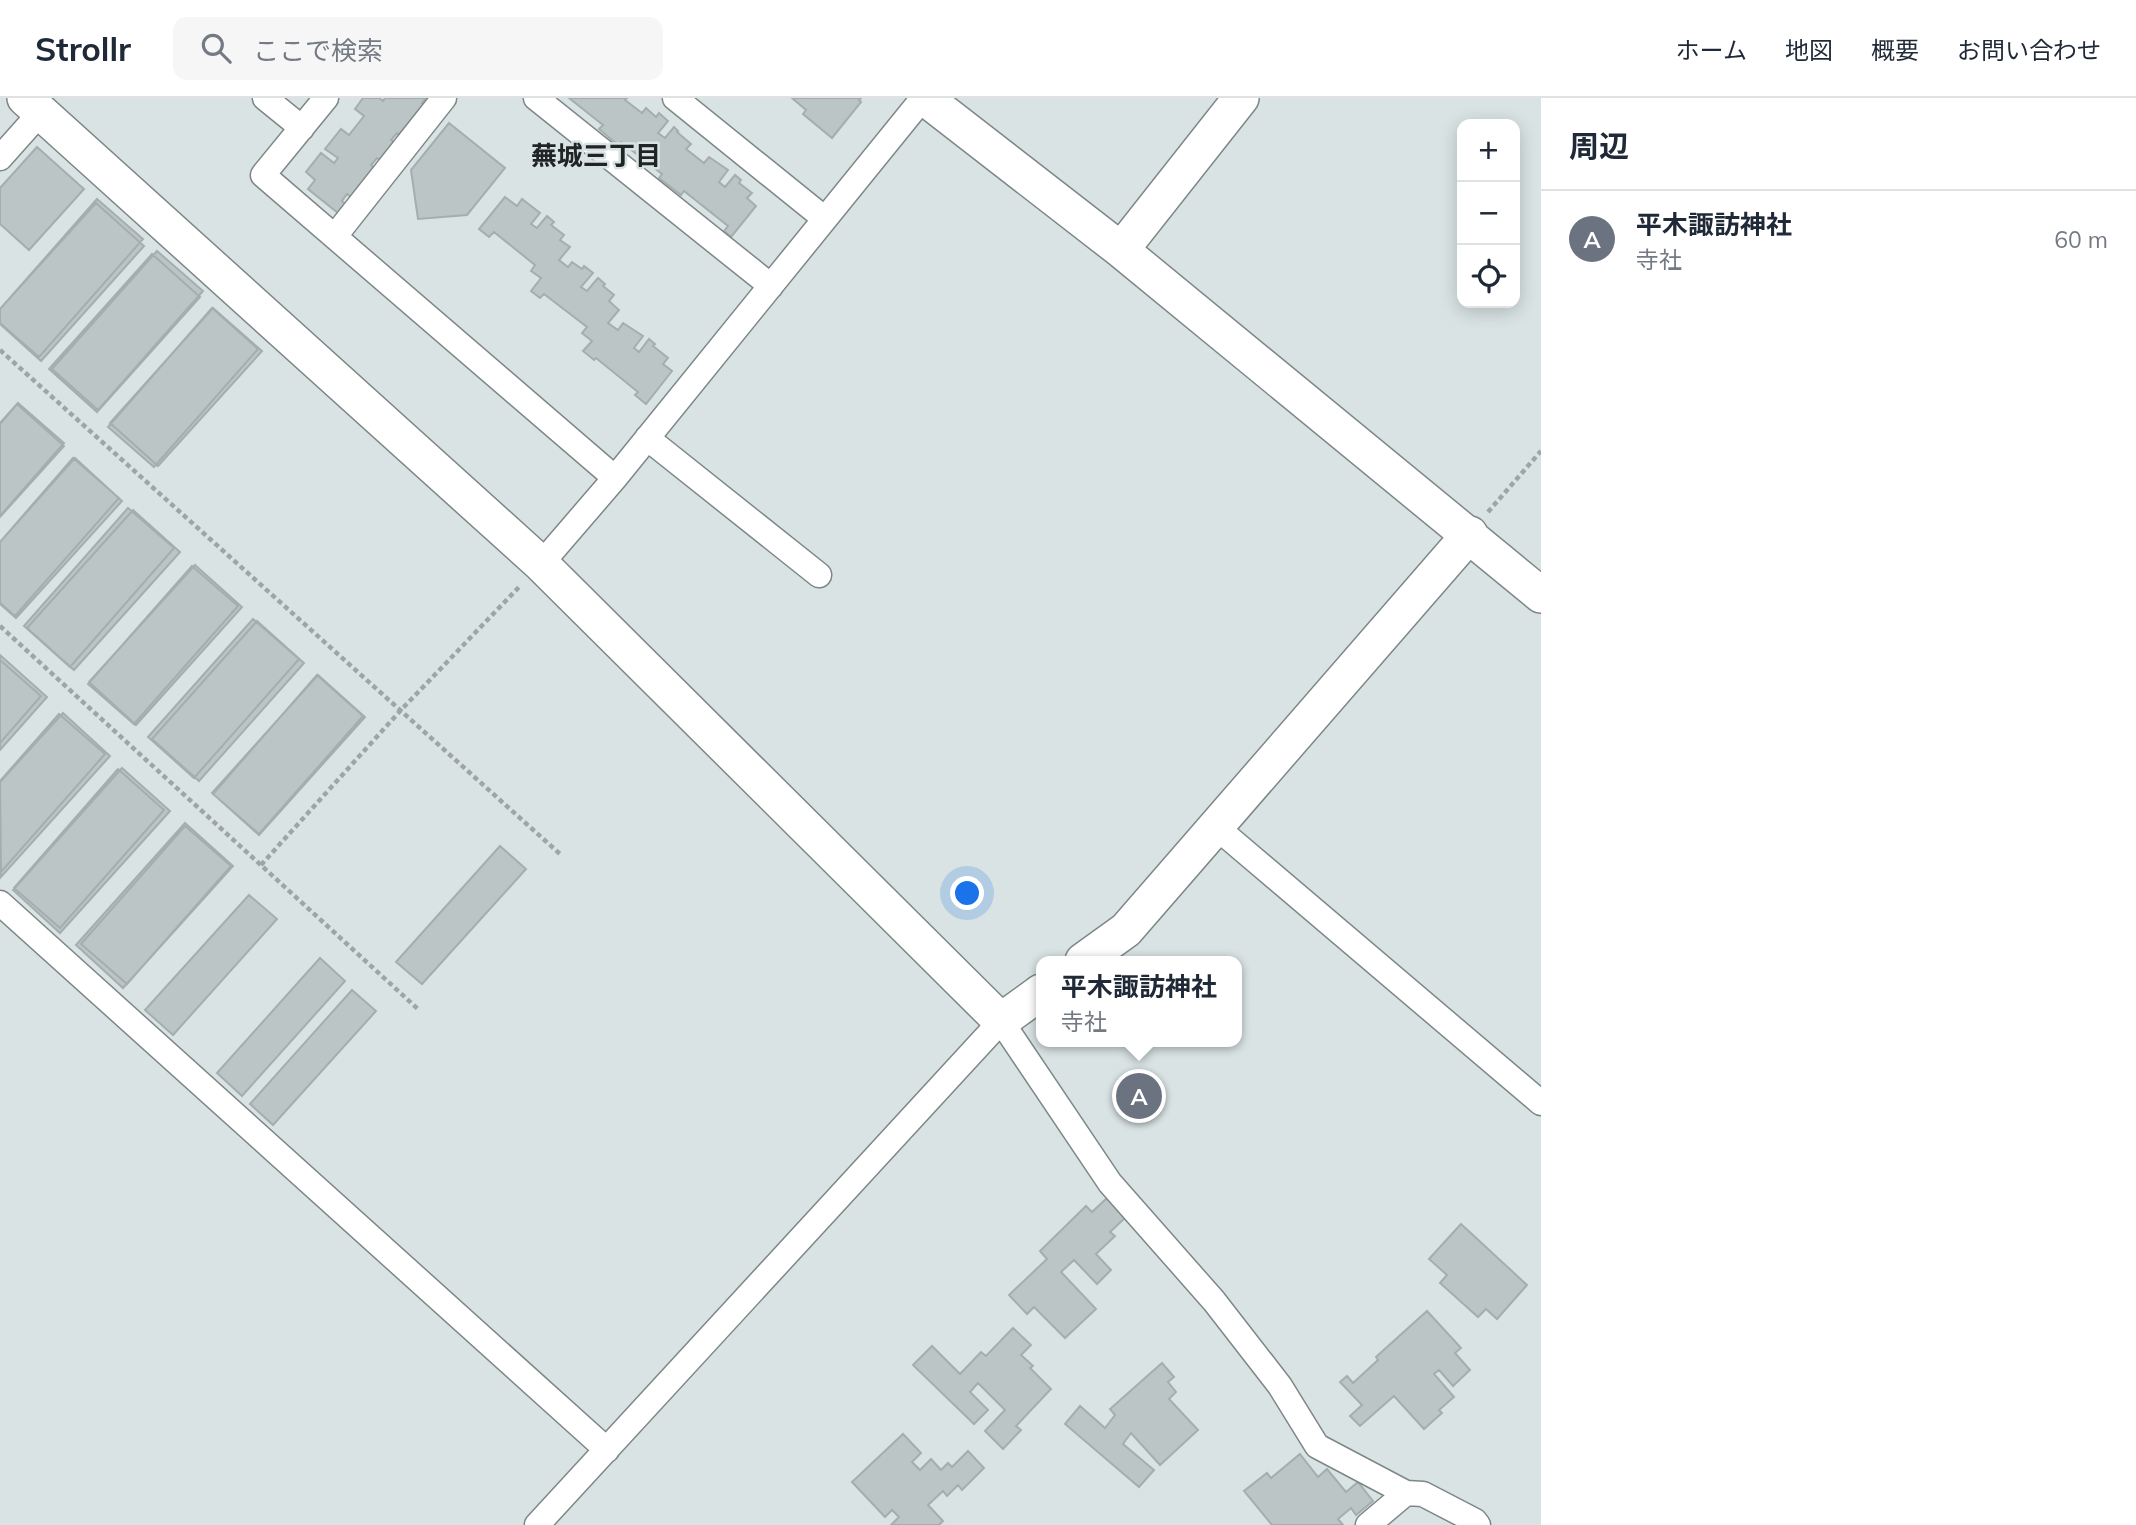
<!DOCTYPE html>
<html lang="ja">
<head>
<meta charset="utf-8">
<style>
	:root { --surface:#fff; --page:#f6f6f7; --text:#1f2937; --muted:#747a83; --line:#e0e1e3; --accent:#ba2d60 }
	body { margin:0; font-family:Mulish,"Noto Sans JP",sans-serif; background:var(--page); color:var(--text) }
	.controls { position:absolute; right:21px; top:21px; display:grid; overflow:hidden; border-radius:14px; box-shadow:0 4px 18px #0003 }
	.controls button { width:63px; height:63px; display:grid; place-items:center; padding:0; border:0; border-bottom:2px solid var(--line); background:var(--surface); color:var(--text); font:35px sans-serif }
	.you { position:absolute; left:968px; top:796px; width:24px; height:24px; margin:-18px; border:5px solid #fff; border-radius:50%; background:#1a73e8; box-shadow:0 0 0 10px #1a73e833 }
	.badge { display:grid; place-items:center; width:46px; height:46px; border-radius:50%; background:var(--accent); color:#fff; font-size:23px; font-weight:700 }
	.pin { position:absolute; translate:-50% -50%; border:4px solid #fff; box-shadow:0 2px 7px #0006 }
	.popup { position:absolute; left:1036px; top:858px; width:206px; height:91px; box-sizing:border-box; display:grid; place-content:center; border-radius:14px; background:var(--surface); filter:drop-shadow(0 2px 5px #0005); font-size:23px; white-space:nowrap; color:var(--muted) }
	.popup b { font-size:26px; color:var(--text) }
	.popup::after { content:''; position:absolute; left:50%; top:100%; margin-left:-14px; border:14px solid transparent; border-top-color:var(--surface) }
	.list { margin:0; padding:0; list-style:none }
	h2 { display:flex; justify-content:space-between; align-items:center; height:91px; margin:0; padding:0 28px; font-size:30px }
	h2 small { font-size:23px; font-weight:400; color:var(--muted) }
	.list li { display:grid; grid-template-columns:46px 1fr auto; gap:21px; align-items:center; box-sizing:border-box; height:98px; padding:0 28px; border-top:2px solid var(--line) }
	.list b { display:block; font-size:26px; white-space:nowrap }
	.list p { margin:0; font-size:23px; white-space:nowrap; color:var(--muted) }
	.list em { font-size:23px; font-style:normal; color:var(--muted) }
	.icon { flex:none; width:38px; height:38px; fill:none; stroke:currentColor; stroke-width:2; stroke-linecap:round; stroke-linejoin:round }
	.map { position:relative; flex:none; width:1541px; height:1427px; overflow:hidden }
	header { display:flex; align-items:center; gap:42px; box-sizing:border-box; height:98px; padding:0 35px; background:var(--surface); border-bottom:2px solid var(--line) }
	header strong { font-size:33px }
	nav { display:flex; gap:38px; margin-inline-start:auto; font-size:24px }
	.search { width:490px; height:63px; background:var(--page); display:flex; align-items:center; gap:18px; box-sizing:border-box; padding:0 24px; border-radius:14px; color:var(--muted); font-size:26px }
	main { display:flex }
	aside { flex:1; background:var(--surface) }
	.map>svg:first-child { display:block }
	.building { fill:#bbc5c5; stroke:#a4aeae; stroke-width:2 }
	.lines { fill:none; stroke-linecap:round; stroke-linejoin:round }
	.street-casing { stroke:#7e8787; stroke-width:27 }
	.secondary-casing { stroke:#7e8787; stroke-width:38 }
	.path { stroke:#9da5a5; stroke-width:4.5; stroke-dasharray:5 3.5; stroke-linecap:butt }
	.street { stroke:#fff; stroke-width:24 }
	.secondary { stroke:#fff; stroke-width:35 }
	.labels { text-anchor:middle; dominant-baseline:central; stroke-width:5; stroke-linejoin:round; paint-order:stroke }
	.neighbourhood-label { font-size:26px; font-weight:bold; fill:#202424; stroke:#d9e3e3 }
</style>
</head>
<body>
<header>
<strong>Strollr</strong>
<div class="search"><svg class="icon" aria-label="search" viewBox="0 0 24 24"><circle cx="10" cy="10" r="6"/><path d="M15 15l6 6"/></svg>ここで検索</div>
<nav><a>ホーム</a><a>地図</a><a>概要</a><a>お問い合わせ</a></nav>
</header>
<main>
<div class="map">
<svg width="1541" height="1427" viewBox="0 0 1541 1427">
	<rect width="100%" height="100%" fill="#d9e3e3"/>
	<!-- building -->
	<path class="building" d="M363,0H379L383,3L385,0H426L422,5L424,6L399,37L397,35L391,42L394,44L380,62L377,60L371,67L374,70L351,99L347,96L342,103L345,106L338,115L308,91L315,82L306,74L321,55L334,65L338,60L325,51L341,31L349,37L364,18L355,11Z
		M569,0H627L625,2L642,15L646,10L656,19L659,15L668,23L658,35L665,40L674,29L678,33L677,34L691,46L686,51L704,65L709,59L728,72L719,84L725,89L735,77L741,82L739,85L752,95L747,100L756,108L731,139L724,133L728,128L684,93L681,97L659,80L662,76L621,44L618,47L599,31L603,27Z
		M792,0H861L859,2L861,4L832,40L803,16L806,12Z
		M449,25L505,70L467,117L418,121L411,72Z
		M37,49L84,91L29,152L0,126V90Z
		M505,99L517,108L522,101L540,115L531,126L537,130L547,118L554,124L551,127L564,137L560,142L570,149L559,162L568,169L572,164L582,171L584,168L593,175L581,189L587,193L598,180L605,186L603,188L614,197L609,203L619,212L608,225L618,232L623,225L643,238L634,250L639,254L649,241L655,246L653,248L668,260L663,266L672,273L646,306L635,297L638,294L596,260L594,262L583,253L592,243L582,235L587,229L544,196L540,200L531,193L541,180L531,173L535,167L494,134L489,139L479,131Z
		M97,101L143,141L39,259L0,225V211Z
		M96,105L144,148L41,263L0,226V211Z
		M157,153L203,193L98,312L52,271Z
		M152,156L200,199L97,314L49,271Z
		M212,210L258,251L154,369L108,329Z
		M213,210L262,253L158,368L110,325Z
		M18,305L64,345L0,418V326Z
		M17,306L64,348L0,419V325Z
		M73,360L119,400L15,518L0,505V444Z
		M75,360L122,403L16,520L0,506V444Z
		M128,410L174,450L70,569L24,528Z
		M133,412L180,454L74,572L27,530Z
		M195,467L242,509L136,627L89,584Z
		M192,468L238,508L134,626L88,586Z
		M253,521L299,561L194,680L148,639Z
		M257,523L304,565L199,683L152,641Z
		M0,557L47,599L0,652Z
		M0,562L41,598L0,645Z
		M317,577L363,618L259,736L213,696Z
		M318,577L365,619L259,737L212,695Z
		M63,615L110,658L1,779L0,684Z
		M59,616L105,656L1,774L0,683Z
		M122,670L170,713L60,835L13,792Z
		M118,671L164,712L60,830L14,790Z
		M185,725L233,768L123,890L76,847Z
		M185,728L231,768L127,886L81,846Z
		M500,748L526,771L422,886L396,864Z
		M249,797L277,821L173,937L145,912Z
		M320,860L345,883L242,998L217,975Z
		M352,892L376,913L273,1027L250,1006Z
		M1107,1100L1126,1119L1110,1134L1115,1138L1096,1156L1111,1172L1097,1186L1074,1162L1061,1174L1096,1211L1065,1240L1034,1209L1027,1216L1009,1197L1047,1161L1040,1153L1086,1108L1092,1114Z
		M1461,1126L1527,1187L1497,1221L1486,1211L1478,1219L1440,1185L1447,1177L1429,1161Z
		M1427,1213L1461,1250L1455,1255L1470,1272L1453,1288L1439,1272L1434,1276L1454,1299L1439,1312L1442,1315L1424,1331L1394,1298L1360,1328L1350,1318L1362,1307L1340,1284L1347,1278L1353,1285L1378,1262L1376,1259Z
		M1013,1230L1031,1247L1021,1257L1033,1268L1030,1270L1051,1291L1016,1328L1021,1332L1003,1351L985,1333L1005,1312L978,1285L970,1294L988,1312L974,1326L913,1267L932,1248L960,1276L981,1254L986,1258Z
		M1162,1265L1174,1279L1168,1284L1176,1294L1169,1301L1198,1332L1160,1367L1131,1335L1123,1346L1154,1372L1139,1389L1065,1326L1080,1308L1105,1330L1115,1317L1110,1311Z
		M903,1336L921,1355L912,1364L920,1372L931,1361L941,1372L948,1365L952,1369L968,1353L984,1370L962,1392L958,1387L947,1398L943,1393L928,1407L943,1423L939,1427H891L899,1419L892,1412L885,1419L852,1384Z
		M1300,1356L1318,1379L1327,1371L1346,1394L1358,1384L1373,1403L1356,1417L1351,1410L1338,1421L1343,1427H1272L1244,1393L1267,1375L1271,1380Z"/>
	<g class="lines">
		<defs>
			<path id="street" d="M265,0L302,30
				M326,0L263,77L615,380
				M536,0L771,188
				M675,0L825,121
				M0,60L41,14
				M335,138L444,0
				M647,340L819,477
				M541,466L615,380L923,0
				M1229,740L1541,1005
				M0,805L607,1352
				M537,1427L1001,923L1110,1085L1214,1203L1280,1288L1317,1348L1406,1395L1423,1396L1475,1423L1478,1427
				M1368,1427L1406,1395"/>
			<path id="secondary" d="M25,0L541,466L1001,923L1041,894
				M925,0L1121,152L1541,497
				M1121,152L1241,0
				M1083,863L1126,832L1470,436"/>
		</defs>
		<!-- street casing -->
		<use href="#street" class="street-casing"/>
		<!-- secondary casing -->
		<use href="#secondary" class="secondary-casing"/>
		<!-- path -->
		<path class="path" d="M0,252L560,756
			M1488,414L1541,353
			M0,528L419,912
			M261,767L401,612L520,488"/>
		<!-- street -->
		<use href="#street" class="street"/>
		<!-- secondary -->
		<use href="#secondary" class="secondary"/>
	</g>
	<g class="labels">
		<!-- neighbourhood labels -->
		<g class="neighbourhood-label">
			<text x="596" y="57">蕪城三丁目</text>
		</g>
	</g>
</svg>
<div class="controls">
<button>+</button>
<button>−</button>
<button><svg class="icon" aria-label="locate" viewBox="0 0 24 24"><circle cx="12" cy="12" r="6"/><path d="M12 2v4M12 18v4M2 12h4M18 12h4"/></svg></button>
</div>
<div class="you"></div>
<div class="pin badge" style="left:1139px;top:998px;background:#6b7280">A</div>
<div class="popup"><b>平木諏訪神社</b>寺社</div>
</div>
<aside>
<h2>周辺<small></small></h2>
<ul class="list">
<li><span class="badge" style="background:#6b7280">A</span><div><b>平木諏訪神社</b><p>寺社</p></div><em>60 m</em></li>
</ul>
</aside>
</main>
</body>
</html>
